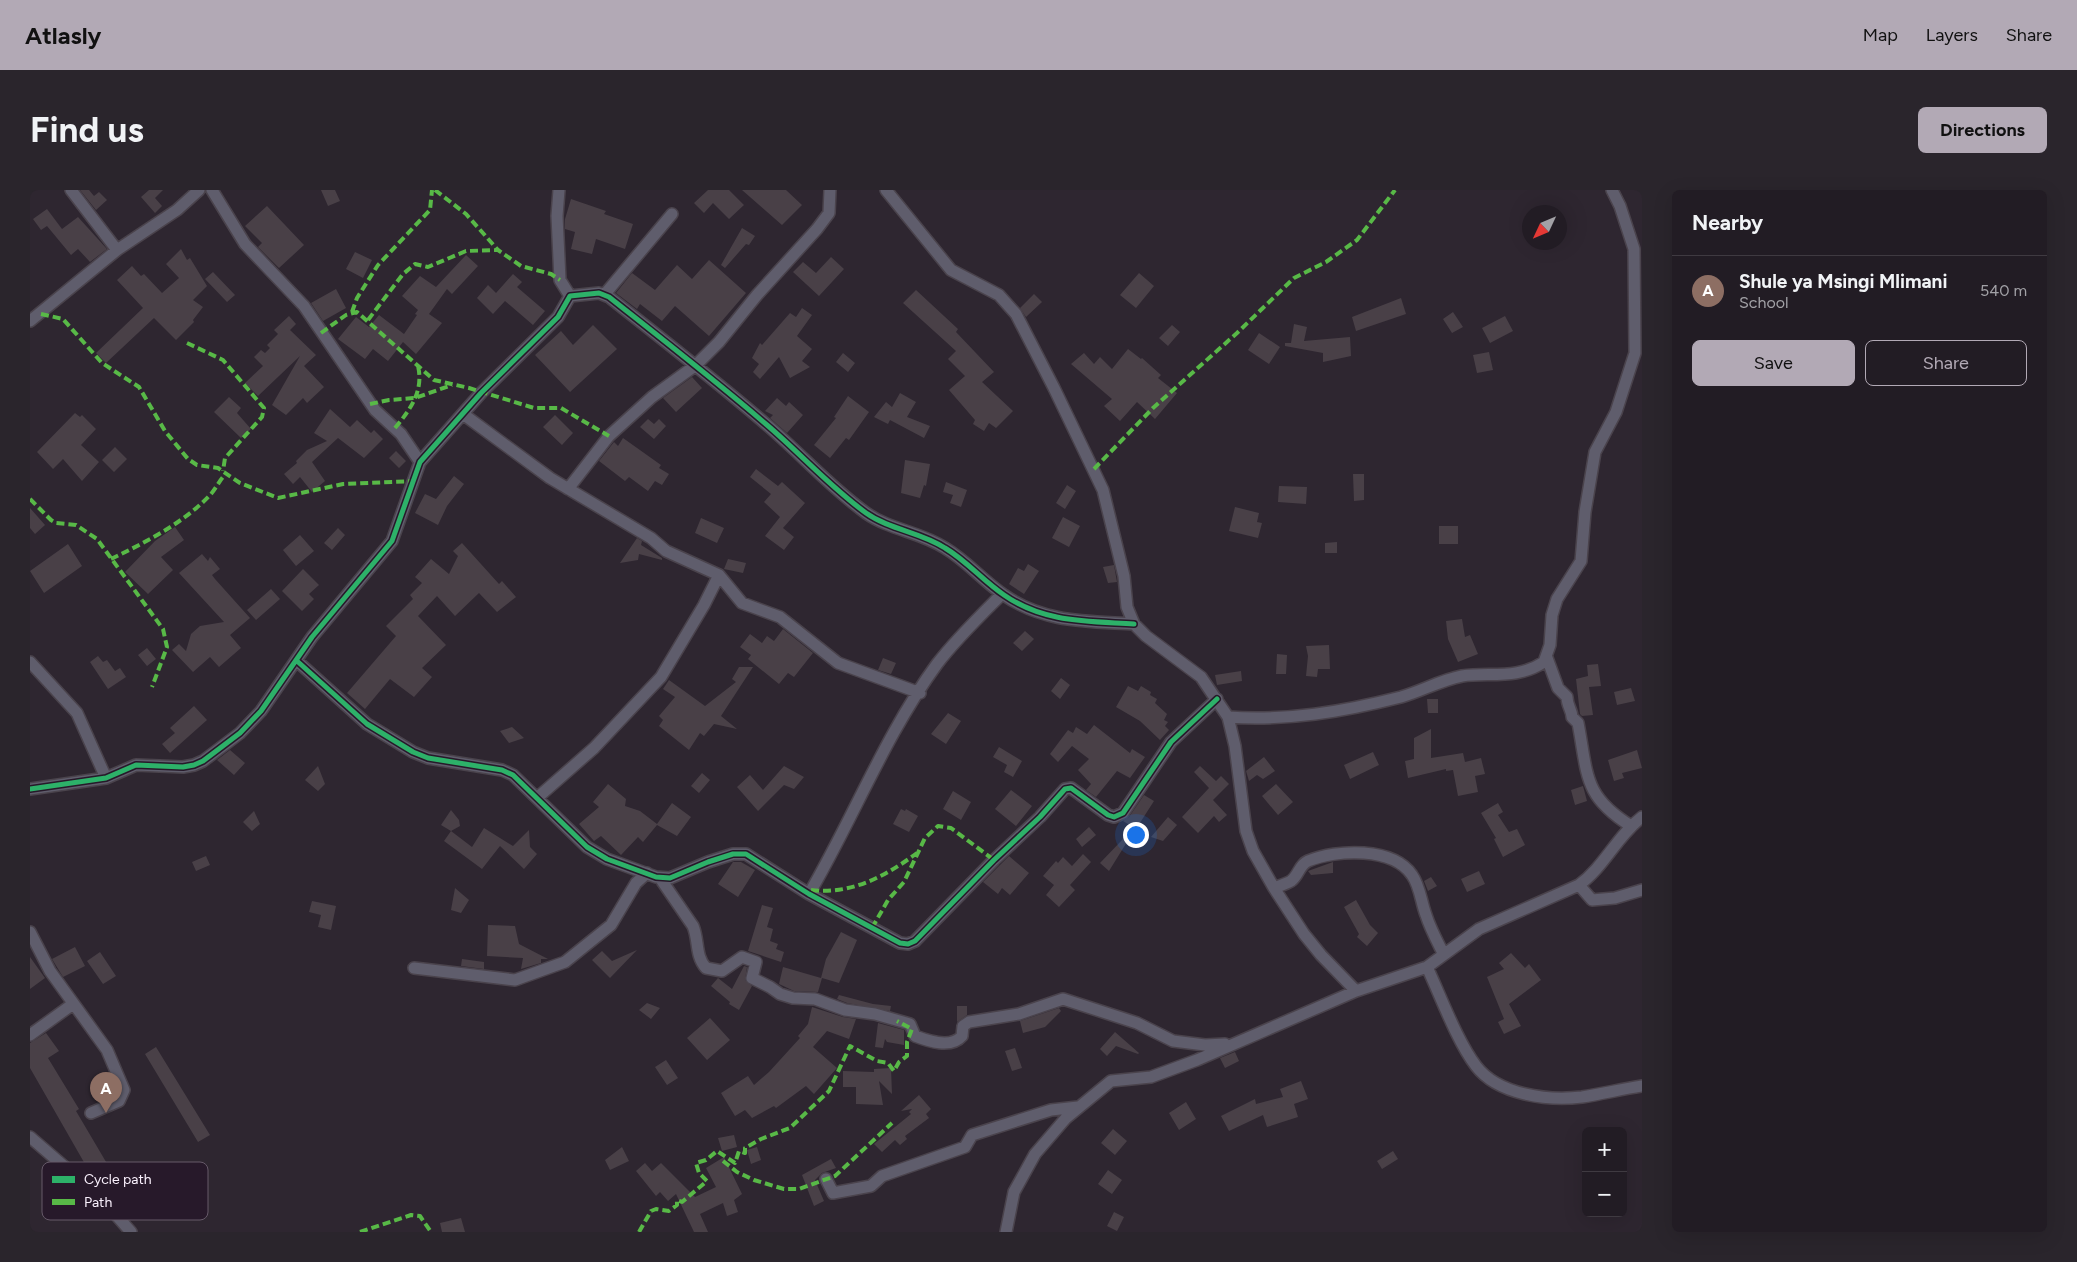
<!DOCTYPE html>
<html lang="en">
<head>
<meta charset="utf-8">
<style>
	:root { --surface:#221c24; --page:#2a252c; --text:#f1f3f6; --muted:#a2a1a6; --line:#3f3a41; --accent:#b2a9b5 }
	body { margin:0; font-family:Figtree,sans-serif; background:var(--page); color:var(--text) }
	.controls { position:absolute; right:15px; bottom:15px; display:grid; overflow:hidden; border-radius:8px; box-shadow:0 5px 20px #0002 }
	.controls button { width:45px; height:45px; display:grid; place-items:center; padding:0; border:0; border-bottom:1px solid var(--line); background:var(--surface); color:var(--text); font:25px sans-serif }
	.compass { position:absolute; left:1492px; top:15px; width:45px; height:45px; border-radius:50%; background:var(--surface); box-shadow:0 5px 20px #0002; rotate:226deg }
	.you { position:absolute; left:1105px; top:644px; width:18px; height:18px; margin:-12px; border:4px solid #fff; border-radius:50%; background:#1a73e8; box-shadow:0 0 0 8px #1a73e833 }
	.badge { display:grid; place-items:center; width:32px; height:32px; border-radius:50%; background:var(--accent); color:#fff; font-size:16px; font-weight:700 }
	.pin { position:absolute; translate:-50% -41px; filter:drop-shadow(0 1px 2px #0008) }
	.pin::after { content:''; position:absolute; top:26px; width:18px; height:15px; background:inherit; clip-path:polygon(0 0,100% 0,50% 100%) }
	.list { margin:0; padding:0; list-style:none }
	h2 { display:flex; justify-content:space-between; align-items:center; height:65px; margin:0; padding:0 20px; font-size:21px }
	h2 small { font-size:16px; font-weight:400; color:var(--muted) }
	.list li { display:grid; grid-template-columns:32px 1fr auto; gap:15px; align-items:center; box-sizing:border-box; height:70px; padding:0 20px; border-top:1px solid var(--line) }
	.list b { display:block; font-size:19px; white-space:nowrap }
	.list p { margin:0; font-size:16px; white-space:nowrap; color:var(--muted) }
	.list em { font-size:16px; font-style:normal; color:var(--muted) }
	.actions { display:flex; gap:10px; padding:15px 20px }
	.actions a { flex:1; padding:11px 0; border:1px solid var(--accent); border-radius:8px; text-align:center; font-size:18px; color:var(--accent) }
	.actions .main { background:var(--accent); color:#111 }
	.map { position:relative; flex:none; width:1612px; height:1042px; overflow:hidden; border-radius:8px }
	header { display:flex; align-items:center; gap:30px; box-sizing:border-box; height:70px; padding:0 25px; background:var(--accent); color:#111 }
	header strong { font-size:24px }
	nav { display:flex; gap:28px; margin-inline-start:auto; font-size:18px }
	.intro { display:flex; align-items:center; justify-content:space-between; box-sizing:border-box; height:120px; padding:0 30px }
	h1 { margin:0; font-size:35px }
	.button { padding:12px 22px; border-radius:8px; background:var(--accent); color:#111; font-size:18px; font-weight:700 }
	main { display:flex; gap:30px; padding:0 30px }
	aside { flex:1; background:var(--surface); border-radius:8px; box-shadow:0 5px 20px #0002 }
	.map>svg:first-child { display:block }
	.building { fill:#494047 }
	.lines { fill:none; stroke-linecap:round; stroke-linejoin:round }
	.minor-casing { stroke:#4a434c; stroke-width:14 }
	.minor { stroke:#5f5d6c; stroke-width:11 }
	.quiet { stroke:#58b947; stroke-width:4; stroke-dasharray:8 4; stroke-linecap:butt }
	.cycleway-casing { stroke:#27192a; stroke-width:8 }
	.cycleway { stroke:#2db169; stroke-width:5 }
	.key { fill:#27192a; stroke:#665a69; stroke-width:1 }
	.key-label { font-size:14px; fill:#f9f0fc }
</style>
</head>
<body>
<header>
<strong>Atlasly</strong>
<nav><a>Map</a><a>Layers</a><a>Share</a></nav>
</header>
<div class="intro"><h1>Find us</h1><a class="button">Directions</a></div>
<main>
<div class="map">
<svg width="1612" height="1042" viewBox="0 0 1612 1042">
	<rect width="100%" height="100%" fill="#2e2630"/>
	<!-- building -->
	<path class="building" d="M50,0H59L64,6L69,2L77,10L66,20Z
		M119,0H133L125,8L132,16L125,23L111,7Z
		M291,0H305L310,11L298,16Z
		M678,0H699L714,15L699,29L683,13L674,23L664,13Z
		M712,0H756L772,15L752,35Z
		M541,9L576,21L574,24L603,34L595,59L566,49L562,64L541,59L545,42L535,39V29Z
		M237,16L274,55L249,78L228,57L232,53L215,36Z
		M17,19L32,39L48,27L77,59L60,72L48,59L41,65L17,36L11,40L3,29Z
		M712,38L725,46L719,55L716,54L695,78L691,75Z
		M151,59L157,70L160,68L177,96L163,110L173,117L163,130L164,132L146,150L124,128L76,173L66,163L113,118L87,90L102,76L111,86L114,84L132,103L149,88L136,74Z
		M325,62L342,70L333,88L316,79Z
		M436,65L448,76L422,104L417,99L399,124L412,133L386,164L373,152L358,171L343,159L335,169L308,149L326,127L339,137L349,125L374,144L387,125L385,124L388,120L372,106L390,86L406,97Z
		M801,67L814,79L789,106L763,82L773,72L786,83Z
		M679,70L716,103L679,146L645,116L632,131L610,114L607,119L586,103L602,83L625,100L647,75L662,89Z
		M183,82L205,105L197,112L175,89Z
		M1109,83L1124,96L1106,118L1090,105Z
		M483,84L492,92L487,97L515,121L503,135L475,111L463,124L447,108L458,95L466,103Z
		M306,99L316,118L293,131L281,113Z
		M886,100L928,139L926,142L964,182L952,192L983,221L966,238L959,233L954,241L943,234L945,230L919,200L935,186L918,169L926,161L873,113Z
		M1004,104L1012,112L996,127L990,118Z
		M1371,108L1376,124L1326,141L1322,127Z
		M772,118L782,125L767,146L782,159L772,171L780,177L760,188L749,167L730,189L723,182L729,174L722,168L730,153L732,155L760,123L766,127Z
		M1423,122L1433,137L1422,143L1413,129Z
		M259,126L266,134L260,140L286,165L274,176L294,197L277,213L273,208L256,225L242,215L270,166L228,206L215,193L233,176L224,167L231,160L235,163L240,158L237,155L248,144L244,140Z
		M1475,126L1483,141L1460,153L1452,138Z
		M1264,134L1277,137L1274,151L1320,147L1321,166L1293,172V163L1255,156V153H1261Z
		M563,135L587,159L540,202L505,165L531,141L543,155Z
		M1142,135L1150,142L1138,156L1129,148Z
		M1229,143L1250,157L1239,174L1218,160Z
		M1098,159L1111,169L1112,168L1131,185L1128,188L1147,203L1125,229L1107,212L1090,231L1074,216L1082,209L1041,174L1054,163L1064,174L1070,167L1082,179Z
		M1459,162L1463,180L1447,183L1443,165Z
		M813,163L825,173L818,182L806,172Z
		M662,187L672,198L646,222L633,208Z
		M870,203L886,212L877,227L900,236L894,248L860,230L858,234L844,227L856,212L862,217Z
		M818,206L839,222L819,250L816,248L800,268L784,255L806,228L804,227Z
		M199,207L211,218L207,223L221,239L211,248L184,222Z
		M747,208L756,216L759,212L773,225L757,243L740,228L743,225L735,221Z
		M300,219L320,237L327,230L341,243L344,240L353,249L334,268L308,248L282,272L295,291L282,302L270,287L263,294L254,284L267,273L266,271L277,260L297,251L284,243Z
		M45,223L50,227L52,225L66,239L51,255L69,272L52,291L33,269L23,279L7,262Z
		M525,225L543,243L532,255L513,237Z
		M618,229L624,234L629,229L636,236L624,249L610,237Z
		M593,248L631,275L629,278L639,284L632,295L625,291L618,301L599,287L595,291L569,271L584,252L588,256Z
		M85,257L97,269L84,282L72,270Z
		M366,261L376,271L369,278L359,268Z
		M875,270L900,274L896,296L894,295L890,308L871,303Z
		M726,279L748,296L752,292L775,313L753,338L764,347L754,360L735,346L750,327L734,312L741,304L720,287Z
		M1323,284H1334V310L1324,311Z
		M424,286L434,294L417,316L408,335L385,323L395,304L406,309Z
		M916,292L937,300L931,317L920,313L923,305L913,302Z
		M1037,295L1046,301L1035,319L1026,313Z
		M1249,296L1277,297L1276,314L1248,312Z
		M1205,317L1229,323L1227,332L1232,333L1228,348L1199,341Z
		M0,318L15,335L5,344L0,338Z
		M1033,327L1050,336L1039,357L1022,348Z
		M671,328L694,338L687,353L665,343Z
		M1409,336H1428V354H1409Z
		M145,337L154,350L131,367L143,380L118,404L95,382L125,351Z
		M308,338L315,345L302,360L294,353Z
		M270,345L284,361L266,376L253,360Z
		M607,348L612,351L611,355L632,368V370L609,364L608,370L590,373Z
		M1307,352V363H1295V353Z
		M432,353L469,394L472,391L486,407L467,422L449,403L425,426L407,406L388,426L416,455L392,478L402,487L384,507L360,489L335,519L317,503L366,446L356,436L383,409L380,405L392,393L385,387L401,369L419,384L428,366L423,361Z
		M38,354L52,376L14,403L0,381Z
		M172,364L178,371L180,367L190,379L182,385L185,389L220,428L200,445L211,458L189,477L180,467L163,482L142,460L149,454L156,461L161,444L170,436L194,432L149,383Z
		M698,369L716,373L713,383L694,379Z
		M998,374L1009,381L994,404L979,394L988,378L994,381Z
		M1084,375L1087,392L1078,393L1073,377Z
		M273,379L289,395L279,404L284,409L272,421L252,401Z
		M241,399L250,409L226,430L217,420Z
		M1432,429L1435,447L1440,445L1448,464L1428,472L1418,449L1416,431Z
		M753,439L783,463L764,487L758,483L749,494L718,469L721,465L710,457L720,444L732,453L737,446L744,451Z
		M995,441L1004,449L992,461L983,453Z
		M1299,455L1300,479H1288L1287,487L1276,486L1278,466L1276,456Z
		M117,458L126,469L117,476L108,465Z
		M1247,464L1257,465L1256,484H1246Z
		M68,466L73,472L77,470L85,481L90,478L96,487L78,499L60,472Z
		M853,468L866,473L861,484L848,480Z
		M1568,474L1571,496L1559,497L1563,525L1552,526L1550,524L1546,489L1558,486L1557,475Z
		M709,477H723L691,526L707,539L684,534L674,546L670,543L659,560L629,536L633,530L629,526L645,507L633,499L639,490L675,516L706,492L702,489Z
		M1211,481L1212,491L1187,495L1185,485Z
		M1031,488L1040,495L1030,509L1021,501Z
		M1098,496L1108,501L1111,496L1121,502L1120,505L1127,509L1125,513L1137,524L1134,530L1138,532L1135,536L1139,540L1130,550L1110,531L1086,517Z
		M1601,498L1605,511L1587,515L1584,502Z
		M1397,509H1408V523H1398Z
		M164,516L177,530L140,563L132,554L145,543L140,538Z
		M918,523L931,531L916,554L901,544Z
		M1064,535L1100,563L1102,559L1115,567L1100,588L1087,581L1066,607L1056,600L1061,594L1048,580L1059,569L1042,556L1028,572L1020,564L1038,540L1043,543L1046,537L1057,544Z
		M482,537L494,548L479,553L470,541Z
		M1401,539V568L1433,563L1435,572L1451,568L1455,584L1445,586L1448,602L1428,606L1423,580L1416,581V579L1378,588L1375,571L1384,569V548Z
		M969,557L992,571L983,587L974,582L977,575L963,567Z
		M200,560L215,573L204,585L187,570Z
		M1607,560L1612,578L1592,583L1594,588L1584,591L1578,570Z
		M1343,562L1349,575L1320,589L1314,575Z
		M1234,567L1245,581L1233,589L1227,585L1219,591L1216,581Z
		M288,576L295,594L288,601L275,590Z
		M754,576L774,587L764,599L754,595L728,621L707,597L720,585L733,600Z
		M1170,576L1186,591L1191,586L1199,594L1183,610L1197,625L1189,632L1184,626L1168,643L1152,627L1179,598L1164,582Z
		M672,583L680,590L669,603L661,596Z
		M578,594L596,609L595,616L610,621L627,634L642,613L661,627L647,646L627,635L613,652L608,647L591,665L571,646L564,651L549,634L569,617L563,612Z
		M1246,594L1263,612L1248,625L1232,606Z
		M1553,596L1557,611L1545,615L1541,600Z
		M981,600L1002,616L986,636L965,619Z
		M923,601L941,612L931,630L913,619Z
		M1114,605L1124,611L1106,639L1093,631L1099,627Z
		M1468,613L1473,622L1468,625L1479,642L1487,639L1495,655L1473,667L1464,649L1466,648L1451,623Z
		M871,619L875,621L876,619L888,626L879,642L863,634Z
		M421,620L429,630L430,636L421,641L411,635Z
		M224,621L230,634L222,641L213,632Z
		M1138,627L1147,635L1133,651L1121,647Z
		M1059,637L1066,645L1052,657L1046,649Z
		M454,638L483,656L499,640L500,657L507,664L494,679L470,656L452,679L414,651L421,641L442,657Z
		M1093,649L1097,652L1079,681L1070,673Z
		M1053,664L1061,672L1040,695L1045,700L1029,717L1016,705L1024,695L1013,686L1026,671L1028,673L1033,667L1042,676Z
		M176,666L180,675L166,681L162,672Z
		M979,666L999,683L980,705L972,698L968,704L953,692Z
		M703,672H711L725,680L708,707L688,694Z
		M1303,672V683L1281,685L1278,681Z
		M1449,681L1455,694L1437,702L1431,689Z
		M1401,687L1407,696L1398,701L1394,691Z
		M425,698L439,710L431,723L421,720Z
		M1326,710L1340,735L1348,743L1337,756L1327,747L1329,744L1314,717Z
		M282,711L306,716L301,740L288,737L291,725L279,722Z
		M732,715L743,718L737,737L743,739L740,751L748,754L746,759L754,762L751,772L718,761Z
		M458,735L485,736L489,754L518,769H511V773L491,779L493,768L457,766Z
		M811,742L827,750L809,793L792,788L788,802L764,801L749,794L753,777L791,788L796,769Z
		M45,757L55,776L33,787L22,769Z
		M607,760L580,788L562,770L572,761L582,771Z
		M70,762L86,786L73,794L57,771Z
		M1481,763L1495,778L1499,774L1511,790L1479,814L1491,836L1474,844L1468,832L1474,829L1457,787L1474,779L1469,773Z
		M0,767L15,788L0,799Z
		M432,769L454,772V779L431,776Z
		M714,776L717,777L715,790L722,796L709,820L699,814L700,812L681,796L688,788L702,799Z
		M809,805L843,814L861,816L860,821L817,813L807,809Z
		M617,813L630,818L621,829L609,820Z
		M927,816H937V825L927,832Z
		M782,817L813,827L826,829L819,849L797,841L783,857L807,878L784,904L776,896L746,918L744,916L722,928L715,920L705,926L691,903L718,886L724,895L739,882L770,848L768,846L778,834Z
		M1029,818L1031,821L1015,837L993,843L990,831Z
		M680,828L700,850L677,870L657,848Z
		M848,833L874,840V855L857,852L855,849L853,858L845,857Z
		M1085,842L1109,863L1108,864L1086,856L1077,866L1070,859Z
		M16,843L29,861L18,868L49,919L46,921L92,999L80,1006L67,995L0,878V853Z
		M126,857L180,945L168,952L115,864Z
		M985,858L992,878L982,881L975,861Z
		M1205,862L1209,871L1195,878L1190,868Z
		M636,870L648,888L637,895L625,877Z
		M861,878L862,904L849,891L853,915L826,914V897H813V881L844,882V879Z
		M1271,891L1278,909L1264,914L1268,927L1237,937L1233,925L1199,941L1191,926L1225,909L1226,914L1253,907L1250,899Z
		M889,905L901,919L896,924L899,928L875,946L877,949L870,955L865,950L852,962L844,954L881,924L879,922L882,919L871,921Z
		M1156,912L1166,929L1149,940L1139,923Z
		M1083,939L1097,951L1085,965L1071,953Z
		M704,945L707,957L692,961L688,948Z
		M592,957L599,971L580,980L575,970Z
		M727,957L731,970L721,974L717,960Z
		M1363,961L1368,969L1352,979L1347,971Z
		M694,967L712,1004L704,1010L708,1022L697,1026L693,1013L670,1024L678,1042H664L646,1004L638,1011L630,1002L626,1006L606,981L615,973L622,981L631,973L665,1007L686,997L676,978Z
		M801,969L806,978L792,983L785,990L794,1011L784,1016L772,985Z
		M1078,980L1092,990L1082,1004L1068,994Z
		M1084,1022L1094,1027L1087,1041L1077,1036Z
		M431,1028L435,1042H412L410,1033Z"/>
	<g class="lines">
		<defs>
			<path id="minor" d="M41,0L87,60
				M182,0L215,54L274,116L345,220L371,244L390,272
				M529,0L527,26L530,90L540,106
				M856,0L921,80L969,105L986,124L1024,198L1073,300L1094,386L1097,417L1104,434L1116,446L1171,487L1198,527L1205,556L1216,641L1223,661L1244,698L1274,744L1291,765L1326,801
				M575,104L642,24
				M0,131L87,60L147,20L169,0
				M433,224L520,288L621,348L636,361L689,385L712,413L750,427L808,473L890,503
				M538,299L579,246L622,207L666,175L689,152L727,105L787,39L799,23L800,0
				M1517,468L1528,498L1537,507C1537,516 1542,520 1542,527L1548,533C1558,585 1553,606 1601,636
				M267,471L337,534L383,562L398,568L472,580L483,585L557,657L577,669L626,687L640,688L678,672L703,664H716L779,704L870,753L878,754L885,751L964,670L1010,627L1035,599L1041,598L1078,625L1084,627L1093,623L1141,552L1187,509
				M0,472L47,523L76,588
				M1198,527C1258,531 1312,522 1371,507C1392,501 1411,490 1432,486C1460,482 1487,490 1514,472L1520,455L1522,425L1527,409L1551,371L1555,322L1565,262L1586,222L1605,163L1604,59L1590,16L1582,0
				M0,599L76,588L106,575L153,577L164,575L173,571L210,543L231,521L282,447L362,351L390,272L451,203L528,127L540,106L569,103L579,107C632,149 686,191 737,235C771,264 800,297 836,323C860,340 891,342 915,358C937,371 953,391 974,405C1014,433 1058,431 1104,434
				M507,608L564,558L631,487L674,415L689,385
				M630,688L663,736C669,750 665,766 676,778L692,781L712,767L726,772L722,788L740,797L750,804L763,808L785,809L815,820L845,824L880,834L885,846C898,851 921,859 932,846L933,836L939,832L989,824L1033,809L1107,833L1143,851L1175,855L1195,854
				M1549,695L1562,710L1585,708L1612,700
				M1244,698C1249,696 1256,694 1261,691C1269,685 1269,675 1278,671C1307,659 1363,657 1382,685C1390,696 1391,712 1396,725C1400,738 1407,751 1413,763
				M779,704C823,629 855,545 907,474C926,449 949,427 972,404
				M0,742L20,781L77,860L94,900L89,911L61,923
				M1397,777C1411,807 1427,851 1446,876C1468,905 1518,911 1552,907C1572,904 1592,899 1612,896
				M384,778L485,790L535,772L581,735L606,693L617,683
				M0,845L43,814
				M0,947L72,1009L101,1042
				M796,989L803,1003L841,996L852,986L935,957L942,945L1021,920L1048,917
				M976,1042L984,1002L1005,964L1036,928L1081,891L1121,887L1167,870L1326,801L1397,777L1449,739L1549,695C1574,677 1587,646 1612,627"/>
		</defs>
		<!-- minor casing -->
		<use href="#minor" class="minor-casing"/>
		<!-- minor -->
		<use href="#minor" class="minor"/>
		<!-- quiet -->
		<path class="quiet" d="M405,0L436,24L468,60
			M322,122L327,108L348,75L400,20L402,0
			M11,124L33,129L72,173L109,197L135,241L158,269L167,275L188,278L210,293L248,308L313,294L384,291
			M338,130L373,84L385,74L398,77L436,61L468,60L491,76L521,84L530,90
			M291,143L316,125L327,122L404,190L439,198L504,218H531L579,246
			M157,153L193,170L234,218L232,227L195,268L193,281
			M340,214L359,210L385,208L422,195
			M365,238C380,220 394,201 388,176
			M1064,279L1123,218L1207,143L1264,88L1296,72L1327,50L1365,0
			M0,309L21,330L26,333L46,335L67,349L133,439L137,457L122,497
			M81,369C116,352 154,333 181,304C187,297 190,289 197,283
			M781,700C821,705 856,686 887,663
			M842,738L858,710L874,692L895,648L908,636L921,638L964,670
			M693,971L707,982L724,990L754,999H769L805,986L862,933
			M330,1042L381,1025L390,1026L401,1042
			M609,1042L621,1021L626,1019L639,1021L647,1015V1010L652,1012L677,991L669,983L666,973L676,970L687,961L705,973L709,961L715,963V958L731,949L760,938L799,901L820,856L847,871L858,873L864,881L869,872L877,866V852L882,839L867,831"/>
		<defs>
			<path id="cycleway" d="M267,471L337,534L383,562L398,568L472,580L483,585L557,657L577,669L626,687L640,688L678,672L703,664H716L779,704L870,753L878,754L885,751L964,670L1010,627L1035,599L1041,598L1078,625L1084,627L1093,623L1141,552L1187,509
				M0,599L76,588L106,575L153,577L164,575L173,571L210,543L231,521L282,447L362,351L390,272L451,203L528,127L540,106L569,103L579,107C632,149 686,191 737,235C771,264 800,297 836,323C860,340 891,342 915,358C937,371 953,391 974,405C1014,433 1058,431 1104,434"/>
		</defs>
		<!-- cycleway casing -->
		<use href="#cycleway" class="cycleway-casing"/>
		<!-- cycleway -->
		<use href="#cycleway" class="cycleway"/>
	</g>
	<!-- legend -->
	<rect x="12" y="972" width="166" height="58" rx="8" class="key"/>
	<rect x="22" y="986" width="23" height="7" fill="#2db169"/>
	<rect x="22" y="1009" width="23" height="6" fill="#58b947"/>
	<g class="key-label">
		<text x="54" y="994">Cycle path</text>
		<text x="54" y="1017">Path</text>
	</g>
</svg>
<div class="controls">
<button>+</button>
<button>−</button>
</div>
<svg class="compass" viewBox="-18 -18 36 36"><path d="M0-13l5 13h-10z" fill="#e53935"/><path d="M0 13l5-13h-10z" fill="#a2a1a6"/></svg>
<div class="you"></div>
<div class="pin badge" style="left:76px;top:923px;background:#8d6e63">A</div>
</div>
<aside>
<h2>Nearby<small></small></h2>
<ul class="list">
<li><span class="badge" style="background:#8d6e63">A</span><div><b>Shule ya Msingi Mlimani</b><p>School</p></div><em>540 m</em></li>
</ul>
<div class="actions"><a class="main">Save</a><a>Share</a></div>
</aside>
</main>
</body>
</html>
